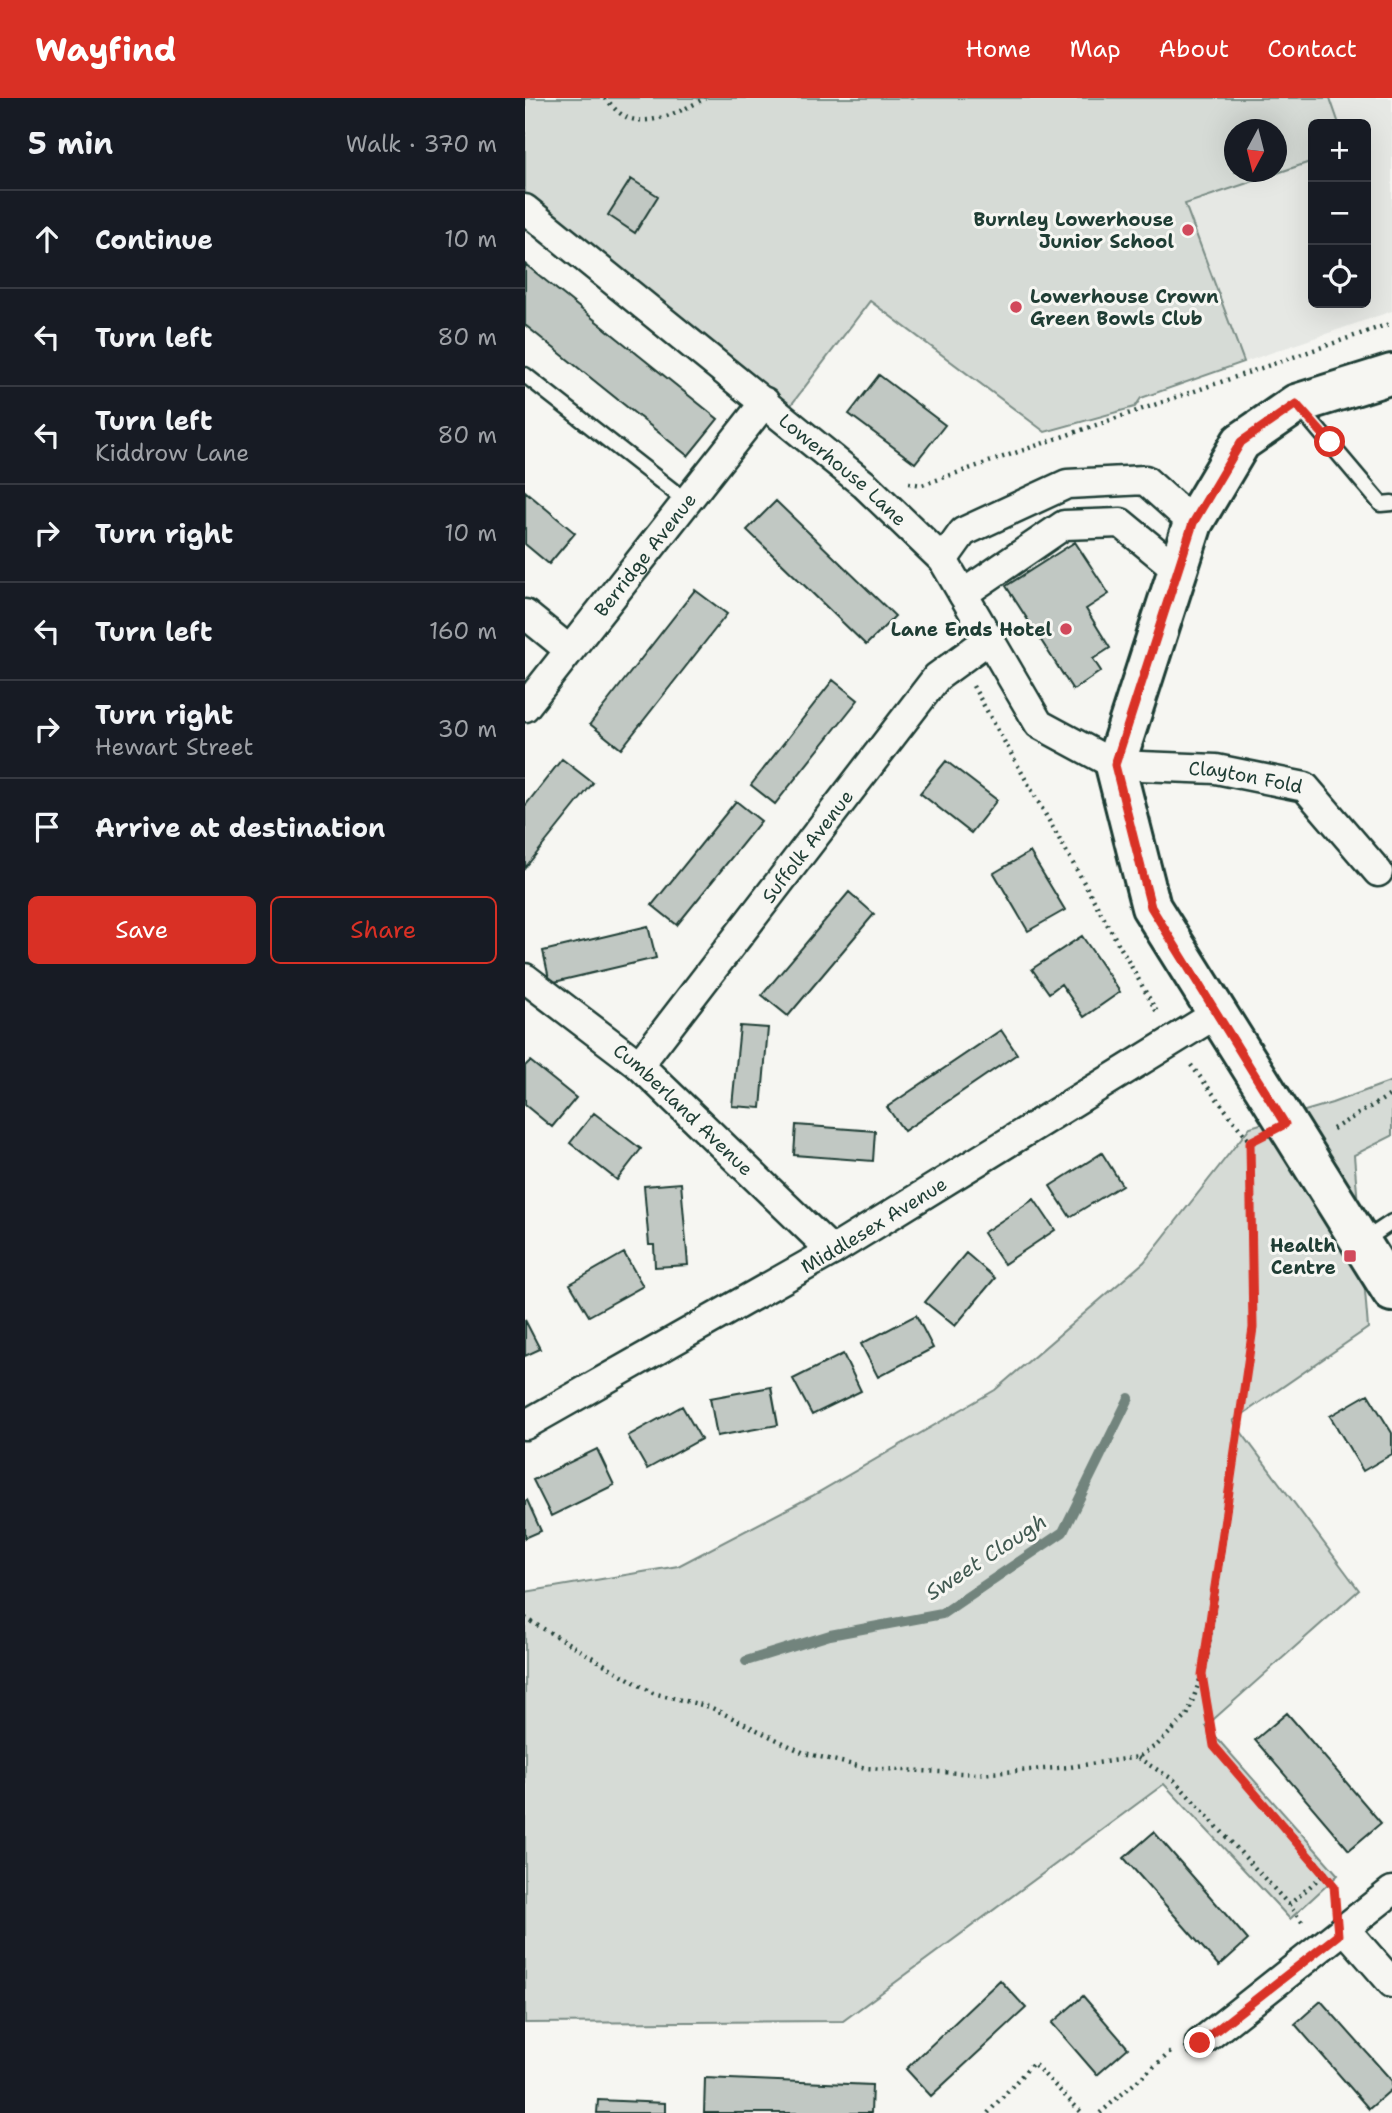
<!DOCTYPE html>
<html lang="en">
<head>
<meta charset="utf-8">
<style>
	:root { --surface:#171b24; --page:#20242c; --text:#f1f3f6; --muted:#9ea1a6; --line:#363941; --accent:#d93025 }
	body { margin:0; font-family:"Shantell Sans",sans-serif; background:var(--page); color:var(--text) }
	.controls { position:absolute; right:21px; top:21px; display:grid; overflow:hidden; border-radius:10px; box-shadow:0 7px 28px #0002 }
	.controls button { width:63px; height:63px; display:grid; place-items:center; padding:0; border:0; border-bottom:2px solid var(--line); background:var(--surface); color:var(--text); font:35px sans-serif }
	.compass { position:absolute; left:699px; top:21px; width:63px; height:63px; border-radius:50%; background:var(--surface); box-shadow:0 7px 28px #0002; rotate:187deg }
	.stop { position:absolute; width:21px; height:21px; margin:-16px; border:5px solid #d93025; border-radius:50%; background:#fff }
	.stop.end { background:#d93025; border-color:#fff; box-shadow:0 2px 7px #0008 }
	.list { margin:0; padding:0; list-style:none }
	h2 { display:flex; justify-content:space-between; align-items:center; height:91px; margin:0; padding:0 28px; font-size:30px }
	h2 small { font-size:23px; font-weight:400; color:var(--muted) }
	.list li { display:grid; grid-template-columns:46px 1fr auto; gap:21px; align-items:center; box-sizing:border-box; height:98px; padding:0 28px; border-top:2px solid var(--line) }
	.list b { display:block; font-size:26px; white-space:nowrap }
	.list p { margin:0; font-size:23px; white-space:nowrap; color:var(--muted) }
	.list em { font-size:23px; font-style:normal; color:var(--muted) }
	.actions { display:flex; gap:14px; padding:21px 28px }
	.actions a { flex:1; padding:16px 0; border:2px solid var(--accent); border-radius:10px; text-align:center; font-size:24px; color:var(--accent) }
	.actions .main { background:var(--accent); color:#fff }
	.icon { flex:none; width:38px; height:38px; fill:none; stroke:currentColor; stroke-width:2; stroke-linecap:round; stroke-linejoin:round }
	.map { position:relative; flex:none; width:867px; height:2015px; overflow:hidden }
	header { display:flex; align-items:center; gap:42px; box-sizing:border-box; height:98px; padding:0 35px; background:var(--accent); color:#fff }
	header strong { font-size:33px }
	nav { display:flex; gap:38px; margin-inline-start:auto; font-size:24px }
	main { display:flex }
	aside { flex:1; background:var(--surface) }
	.map>svg:first-child { display:block }
	.built { fill:#e6e8e4; fill-rule:evenodd }
	.green { fill:#d6dbd6; stroke:#7a8c85; stroke-width:2; fill-rule:evenodd }
	.lines { fill:none; stroke-linecap:round; stroke-linejoin:round }
	.stream { stroke:#72847d; stroke-width:10 }
	.building { fill:#c1c8c3; stroke:#1f3d34; stroke-width:2 }
	.lane-casing { stroke:#1f3d34; stroke-width:19 }
	.street-casing { stroke:#1f3d34; stroke-width:33 }
	.primary-casing { stroke:#1f3d34; stroke-width:44 }
	.path { stroke:#1f3d34; stroke-width:4.5; stroke-dasharray:2 5; stroke-linecap:butt }
	.lane { stroke:#f6f6f2; stroke-width:14 }
	.street { stroke:#f6f6f2; stroke-width:28 }
	.primary { stroke:#f6f6f2; stroke-width:38 }
	.route { stroke:#d93025; stroke-width:9 }
	.poi-dot { fill:#d1495b; stroke:#f6f6f2; stroke-width:2.5 }
	.labels { text-anchor:middle; dominant-baseline:central; stroke-width:6; stroke-linejoin:round; paint-order:stroke }
	.poi-label { font-size:19px; font-weight:bold; fill:#1f3d34; stroke:#f6f6f2; text-anchor:end }
	.street-label { font-size:19px; fill:#1f3d34; stroke:#f6f6f2 }
	.water-label { font-size:21px; font-style:italic; fill:#425a52; stroke:#f6f6f2 }
</style>
</head>
<body>
<header>
<strong>Wayfind</strong>
<nav><a>Home</a><a>Map</a><a>About</a><a>Contact</a></nav>
</header>
<main>
<aside>
<h2>5 min<small>Walk · 370 m</small></h2>
<ul class="list">
<li><svg class="icon" aria-label="ahead" viewBox="0 0 24 24"><path d="M12 20V5M6 11l6-6 6 6"/></svg><div><b>Continue</b></div><em>10 m</em></li>
<li><svg class="icon" aria-label="left" viewBox="0 0 24 24"><path d="M17 20v-9H6M10 6l-5 5 5 5"/></svg><div><b>Turn left</b></div><em>80 m</em></li>
<li><svg class="icon" aria-label="left" viewBox="0 0 24 24"><path d="M17 20v-9H6M10 6l-5 5 5 5"/></svg><div><b>Turn left</b><p>Kiddrow Lane</p></div><em>80 m</em></li>
<li><svg class="icon" aria-label="right" viewBox="0 0 24 24"><path d="M7 20v-9h11M14 6l5 5-5 5"/></svg><div><b>Turn right</b></div><em>10 m</em></li>
<li><svg class="icon" aria-label="left" viewBox="0 0 24 24"><path d="M17 20v-9H6M10 6l-5 5 5 5"/></svg><div><b>Turn left</b></div><em>160 m</em></li>
<li><svg class="icon" aria-label="right" viewBox="0 0 24 24"><path d="M7 20v-9h11M14 6l5 5-5 5"/></svg><div><b>Turn right</b><p>Hewart Street</p></div><em>30 m</em></li>
<li><svg class="icon" aria-label="arrive" viewBox="0 0 24 24"><path d="M6 21V4h12l-3 4 3 4H6"/></svg><div><b>Arrive at destination</b></div></li>
</ul>
<div class="actions"><a class="main">Save</a><a>Share</a></div>
</aside>
<div class="map">
<svg width="867" height="2015" viewBox="0 0 867 2015">
	<rect width="100%" height="100%" fill="#f6f6f2"/>
	<filter id="ink" filterUnits="userSpaceOnUse"><feTurbulence type="fractalNoise" baseFrequency=".0143" numOctaves="2"/><feDisplacementMap in="SourceGraphic" scale="14" xChannelSelector="R" yChannelSelector="G"/><feConvolveMatrix kernelMatrix="1 2 1 2 8 2 1 2 1" color-interpolation-filters="sRGB"/></filter>
	<g filter="url(#ink)">
		<!-- built -->
		<path class="built" d="M432,0H867V213L616,300ZM788,26H841V205H788ZM710,32H752V74H710Z"/>
		<!-- green -->
		<path class="green" d="M0,0H805L814,26H788V63L660,106L719,264L616,300L610,309L520,334L345,203L260,315L0,106ZM710,32H752V74H710Z
			M867,983V1038L829,1057L843,1230L708,1323L834,1492L681,1628L813,1777L765,1821L639,1686L318,1923L0,1925V1494L153,1468L287,1398L470,1292L619,1164L725,1029L807,1005Z"/>
		<g class="lines">
			<!-- stream -->
			<path class="stream" d="M221,1563L305,1537L417,1516L538,1434L604,1300"/>
		</g>
		<!-- building -->
		<path class="building" d="M106,81L133,98L110,135L83,117Z
			M0,166L193,321L163,358L0,227Z
			M354,277L420,327L390,365L324,316Z
			M0,393L50,435L24,466L0,446Z
			M251,403L370,518L341,547L222,432Z
			M550,444L584,496L561,511L585,550L568,561L576,573L548,592L481,488Z
			M170,492L202,516L96,651L65,626Z
			M308,582L333,602L250,706L226,687Z
			M37,661L68,685L0,770V708Z
			M421,663L472,702L446,735L395,695Z
			M211,703L236,723L152,827L127,807Z
			M505,754L540,812L503,833L469,775Z
			M324,794L349,816L263,918L237,897Z
			M123,828L131,860L25,885L18,853Z
			M557,838L595,894L559,919L536,886L524,895L507,871Z
			M215,928L243,930L236,1010L207,1008Z
			M476,932L492,956L379,1033L362,1009Z
			M5,963L51,1000L27,1029L0,1007V968Z
			M69,1015L116,1051L92,1082L45,1045Z
			M271,1027L350,1033L348,1063L269,1057Z
			M577,1055L597,1087L545,1119L525,1088Z
			M156,1085L163,1167L130,1169L129,1147H124L119,1088Z
			M509,1101L530,1132L479,1166L458,1135Z
			M99,1155L118,1188L64,1218L45,1186Z
			M441,1155L470,1180L430,1228L400,1204Z
			M391,1217L408,1250L353,1279L336,1246Z
			M0,1222L15,1251L0,1258Z
			M318,1256L336,1293L287,1317L268,1281Z
			M246,1289L253,1327L192,1338L185,1300Z
			M843,1296L867,1335V1356L838,1373L805,1318Z
			M157,1308L176,1341L122,1371L103,1338Z
			M72,1351L89,1387L26,1418L8,1382Z
			M2,1402L16,1433L0,1440V1403Z
			M762,1615L856,1725L824,1752L730,1642Z
			M629,1734L723,1842L694,1868L599,1760Z
			M475,1882L501,1910L406,1998L381,1971Z
			M558,1898L603,1950L572,1977L527,1925Z
			M796,1903L867,1983V1991L844,2011L770,1926Z
			M180,1980L347,1987L346,2015H179Z
			M73,2002L140,2005V2015H72Z"/>
		<g class="lines">
			<defs>
				<path id="lane" d="M0,277L161,403
					M774,309L856,406L867,405
					M837,1144L867,1124"/>
				<g id="street">
					<path id="s1" d="M0,111L340,387L418,462L514,626L590,667L691,671L780,689L853,774"/>
					<path d="M418,462L438,434L542,386L620,382L668,425"/>
					<path d="M438,496L539,427L596,425L653,472"/>
					<path d="M0,516L43,551"/>
					<path id="s2" d="M0,609L240,304"/>
					<path id="s3" d="M0,880L114,967L307,1153"/>
					<path id="s4" d="M114,967L412,579L464,541"/>
					<path id="s5" d="M0,1327L307,1153L691,916"/>
					<path d="M820,1831L867,1885"/>
					<path d="M675,1945L867,1793"/>
				</g>
				<path id="primary" d="M867,276L771,306L716,344L668,425L590,667L626,809L867,1194"/>
			</defs>
			<!-- lane casing -->
			<use href="#lane" class="lane-casing"/>
			<!-- street casing -->
			<use href="#street" class="street-casing"/>
			<!-- primary casing -->
			<use href="#primary" class="primary-casing"/>
			<!-- path -->
			<path class="path" d="M80,0C85,5 90,12 96,16C119,33 159,12 180,0
				M384,385L397,387L867,225
				M448,588L633,916
				M666,967L725,1044
				M808,1031L867,996
				M0,1520L128,1595L185,1609L279,1655L341,1670L453,1676L545,1669L613,1659L632,1647L662,1618L681,1565L728,1230L725,1044
				M678,1579L689,1648L800,1775L809,1788L810,1798
				M613,1660L649,1682L764,1807
				M777,1824L764,1807L800,1775
				M463,2015L508,1965L557,2015
				M575,2015L647,1953"/>
			<!-- lane -->
			<use href="#lane" class="lane"/>
			<!-- street -->
			<use href="#street" class="street"/>
			<!-- primary -->
			<use href="#primary" class="primary"/>
		</g>
	</g>
	<g class="lines" filter="url(#ink)">
		<!-- route -->
		<path class="route" d="M675,1945L813,1837L809,1788L689,1648L677,1577L728,1230L725,1044L760,1026L626,809L590,667L668,425L716,344L771,306L805,344"/>
	</g>
	<!-- markers -->
	<g class="poi-dot">
		<circle cx="663" cy="132" r="7"/>
		<circle cx="491" cy="209" r="7"/>
		<circle cx="541" cy="531" r="7"/>
		<rect x="818" y="1151" width="14" height="14" rx="3.5"/>
	</g>
	<g class="labels">
		<!-- poi labels -->
		<g class="poi-label">
			<text x="649" y="121">Burnley Lowerhouse<tspan x="649" dy="22">Junior School</tspan></text>
			<text x="505" y="198" text-anchor="start">Lowerhouse Crown<tspan x="505" dy="22">Green Bowls Club</tspan></text>
			<text x="527" y="531">Lane Ends Hotel</text>
			<text x="811" y="1147">Health<tspan x="811" dy="22">Centre</tspan></text>
		</g>
		<!-- street labels -->
		<g class="street-label">
			<text stroke="none"><textPath href="#s1" startOffset="411">Lowerhouse Lane</textPath></text>
			<text stroke="none"><textPath href="#s2" startOffset="194">Berridge Avenue</textPath></text>
			<text stroke="none"><textPath href="#s1" startOffset="954">Clayton Fold</textPath></text>
			<text stroke="none"><textPath href="#s4" startOffset="276">Suffolk Avenue</textPath></text>
			<text stroke="none"><textPath href="#s3" startOffset="206">Cumberland Avenue</textPath></text>
			<text stroke="none"><textPath href="#s5" startOffset="402">Middlesex Avenue</textPath></text>
		</g>
		<!-- water labels -->
		<g class="water-label">
			<text transform="translate(461 1459) rotate(-33)">Sweet Clough</text>
		</g>
	</g>
</svg>
<div class="controls">
<button>+</button>
<button>−</button>
<button><svg class="icon" aria-label="locate" viewBox="0 0 24 24"><circle cx="12" cy="12" r="6"/><path d="M12 2v4M12 18v4M2 12h4M18 12h4"/></svg></button>
</div>
<svg class="compass" viewBox="-18 -18 36 36"><path d="M0-13l5 13h-10z" fill="#e53935"/><path d="M0 13l5-13h-10z" fill="#9ea1a6"/></svg>
<div class="stop" style="left:805px;top:344px"></div>
<div class="stop end" style="left:675px;top:1945px"></div>
</div>
</main>
</body>
</html>
